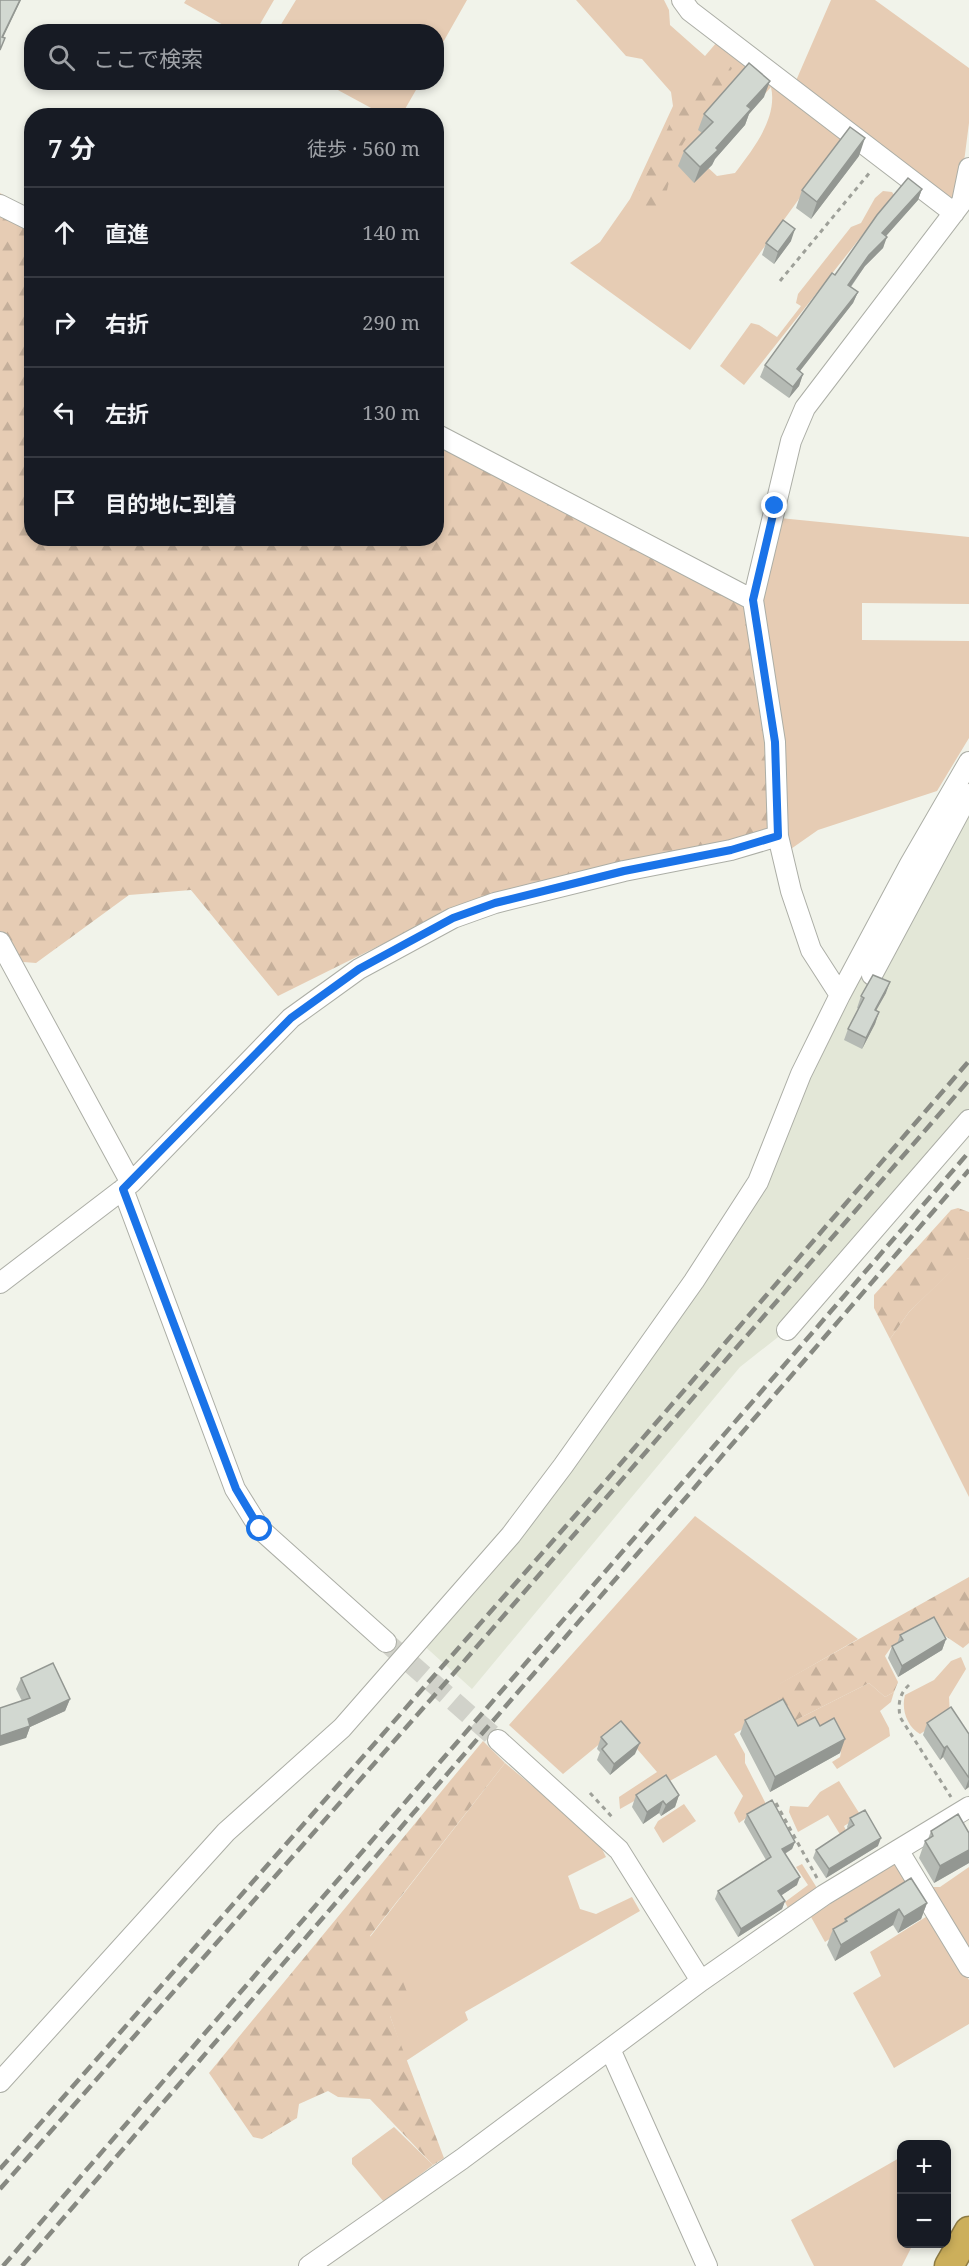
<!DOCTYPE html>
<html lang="ja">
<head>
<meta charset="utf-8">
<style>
	:root { --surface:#171b24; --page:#20242c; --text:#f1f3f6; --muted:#9ea1a6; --line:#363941 }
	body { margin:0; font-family:"Noto Serif","Noto Sans JP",serif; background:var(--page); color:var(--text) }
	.controls { position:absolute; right:18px; bottom:18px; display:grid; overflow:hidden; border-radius:12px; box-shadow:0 3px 9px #0003 }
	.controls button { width:54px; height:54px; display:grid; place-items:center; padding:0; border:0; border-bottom:2px solid var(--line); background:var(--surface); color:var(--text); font:30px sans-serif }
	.stop { position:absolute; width:18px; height:18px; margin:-14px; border:4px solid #1a73e8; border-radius:50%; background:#fff }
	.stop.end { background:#1a73e8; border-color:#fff; box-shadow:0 2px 6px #0008 }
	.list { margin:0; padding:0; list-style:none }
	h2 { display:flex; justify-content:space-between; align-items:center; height:78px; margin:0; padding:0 24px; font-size:26px }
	h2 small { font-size:20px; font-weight:400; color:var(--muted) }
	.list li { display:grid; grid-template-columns:39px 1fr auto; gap:18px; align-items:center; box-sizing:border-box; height:90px; padding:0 24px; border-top:2px solid var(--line) }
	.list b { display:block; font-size:22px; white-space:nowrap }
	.list em { font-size:20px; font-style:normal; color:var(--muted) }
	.icon { flex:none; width:33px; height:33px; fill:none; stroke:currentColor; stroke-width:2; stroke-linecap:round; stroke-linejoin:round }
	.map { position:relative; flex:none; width:969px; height:2266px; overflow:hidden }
	.search { position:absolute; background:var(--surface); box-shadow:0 3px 9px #0003; left:24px; top:24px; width:420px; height:66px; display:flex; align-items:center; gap:15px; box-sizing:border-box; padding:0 21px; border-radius:24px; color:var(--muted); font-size:22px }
	.panel { position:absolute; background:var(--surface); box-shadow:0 3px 9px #0003; left:24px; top:108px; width:420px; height:438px; border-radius:24px }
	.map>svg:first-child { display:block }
	.built { fill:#e3e7d7 }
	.green { fill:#e6ccb4; fill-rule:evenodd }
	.forest { fill:url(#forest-firs) }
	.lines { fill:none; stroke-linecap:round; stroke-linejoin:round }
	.minor-tunnel { stroke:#d1d2ca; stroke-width:20; stroke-dasharray:20 10; stroke-linecap:butt }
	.minor-casing { stroke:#acaea6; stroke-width:22 }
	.highway-casing { stroke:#8d7b43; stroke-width:31 }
	.path { stroke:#9ea099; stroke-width:3; stroke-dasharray:4.5 4.5; stroke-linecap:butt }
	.minor { stroke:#fff; stroke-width:20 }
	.highway { stroke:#ccaf5b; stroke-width:28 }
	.rail { stroke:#878982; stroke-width:4.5; stroke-dasharray:12 6; stroke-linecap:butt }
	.wall { fill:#b5bab4 }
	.shaded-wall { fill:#939792 }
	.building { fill:#d2d8d1; stroke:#939792; stroke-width:1.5 }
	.route { stroke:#1a73e8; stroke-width:8 }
</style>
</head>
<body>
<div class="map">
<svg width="969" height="2266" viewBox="0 0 969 2266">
	<defs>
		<pattern id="forest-firs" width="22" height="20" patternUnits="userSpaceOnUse" patternTransform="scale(1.5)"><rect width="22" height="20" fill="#e6ccb4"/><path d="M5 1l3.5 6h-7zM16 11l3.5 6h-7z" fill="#c5af9a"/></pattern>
	</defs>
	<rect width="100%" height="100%" fill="#f1f3ea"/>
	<!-- built -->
	<path class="built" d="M969,762V1120L787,1330L740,1367L472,1689L420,1642L511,1535L758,1182L801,1074Z"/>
	<!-- green -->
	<path class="green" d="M186,0H274L256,31H234L184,3Z
		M296,0H467L437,53L436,32L277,31Z
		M576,0H664L669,10L670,25L705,56L717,42L845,135L690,350L570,263L600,242L630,199L673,106L671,92L642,59L626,56ZM771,87C778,118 753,149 735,173L717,176L703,163Z
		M831,0H875L969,68V123L960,193L957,199L950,200L795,83Z
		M325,83H420L401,116L384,115Z
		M883,191L892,192L894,195L744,385L720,366L751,323L759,325L777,337L801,306L796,303L798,294L851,227L861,223L875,198Z
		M780,518L969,537V604L862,603V640L969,641V738L937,791L818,830L788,851L760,599Z
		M965,1257L969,1259V1497L890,1339L909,1312Z
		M695,1516L858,1639L780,1684L778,1709L734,1734L745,1754V1763L766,1804L739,1823L734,1813L743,1796L716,1755L620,1809L619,1797L657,1772L619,1728L563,1774L509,1725Z
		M961,1657L966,1669L949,1697L950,1715L920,1734C907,1727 901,1709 905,1695L934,1680L951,1661Z
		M869,1683L885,1697L894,1692L891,1702L880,1711L889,1728L890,1736L837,1769L832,1762L840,1757L841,1752L833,1734L790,1732V1723Z
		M505,1763L598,1841L606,1857L568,1876L580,1909L596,1914L632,1897L640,1911L465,2012L468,2020L406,2061L390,2016L370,1937Z
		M839,1781L861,1816L844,1826L847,1833L841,1836L828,1815L798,1832L789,1812L790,1806L808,1807L820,1792Z
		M684,1804L696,1821L663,1843L654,1828L658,1821Z
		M914,1856L932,1887H940L969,1867V1954L910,1858Z
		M890,1863L897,1865L910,1888L825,1942L811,1917Z
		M802,1864L817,1888L788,1908L785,1902L808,1885L796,1867Z
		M929,1915L969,1980V2024L894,2068L853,1993L881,1976L870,1952Z
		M394,2127L433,2165L384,2202L352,2164V2158Z
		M901,2157L902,2244H913L902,2266H814L791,2220Z"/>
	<!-- forest -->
	<path class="forest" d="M722,60L732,68C718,99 692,124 677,155C668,175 669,198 656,216L641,211L633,204L683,95L707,76L717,61Z
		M0,193L31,210L32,538H436L437,425L742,587L771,743V832L447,912L278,996L191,890L129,895L36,963L11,961L0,942Z
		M958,1208L969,1212V1259L965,1258L909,1312L890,1339L874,1308V1295L951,1210Z
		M969,1577V1643L963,1648L929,1625L892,1646L885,1656L898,1682L894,1692L885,1697L869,1683L790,1723L778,1709L779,1684Z
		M483,1741L505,1763L370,1936L394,1959L407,1992L390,2016L444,2158L433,2165L370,2099L338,2097L328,2091L299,2104L297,2118L262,2139L253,2137L209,2073Z"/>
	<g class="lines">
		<!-- minor-tunnel -->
		<path class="minor-tunnel" d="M386,1642L498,1740"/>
		<defs>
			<path id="minor" d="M682,0L690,11L954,213
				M0,205L32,221
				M436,434L753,600
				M0,942L131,1183
				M872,975L969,794
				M840,995L811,950L791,891L778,836L775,742L753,600L791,441L805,408L962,202L969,168
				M123,1189L235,1489L260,1529L386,1642
				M0,1283L131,1183L291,1018L359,969L453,918L495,903L624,871L731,850L778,836
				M787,1330L969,1120
				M498,1740L619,1850L701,1981
				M898,1850L969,1967
				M610,2049L707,2266
				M0,2082L226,1832L342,1728L511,1535L563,1466L694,1281L758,1182L801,1074L840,995L910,864L969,762
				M309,2266L462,2159L701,1981L824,1895L969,1807"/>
			<path id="highway" d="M949,2266L969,2231"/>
		</defs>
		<!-- minor casing -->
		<use href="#minor" class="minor-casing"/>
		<!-- highway casing -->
		<use href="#highway" class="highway-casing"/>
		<!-- path -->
		<path class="path" d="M780,281L871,171
			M909,1685C899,1694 898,1704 900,1717L951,1797
			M590,1793L613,1818
			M776,1803L817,1878"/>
		<!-- minor -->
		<use href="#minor" class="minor"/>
		<!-- highway -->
		<use href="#highway" class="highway"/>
		<!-- rail -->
		<path class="rail" d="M0,2169L610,1476L969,1061
			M0,2189L447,1681L969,1080
			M3,2266L969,1152
			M22,2266L969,1170"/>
	</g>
	<!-- wall -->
	<path class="wall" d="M764,97L749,114L745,125L715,159L712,165L694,183L678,166L684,151L702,133L698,130L704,114Z
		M859,156L811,219L796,208L802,190Z
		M922,189L918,200L886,236L883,248L865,266L851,287L858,292L853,303L800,371L803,374L799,386L789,398L760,377L765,365L835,275Z
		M791,241L774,264L762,255L766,243Z
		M886,993L876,1011L879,1012L875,1024L862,1049L844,1040L848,1029L859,1009L857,1008L861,996Z
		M900,1635L946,1639L942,1650L898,1677L888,1658L892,1646L897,1644Z
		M21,1678L70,1699L65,1711L30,1727L26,1738L22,1701L16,1689Z
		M745,1720L798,1726H820L840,1753L770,1792L740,1734Z
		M927,1723L969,1734V1787L965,1790L943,1757L940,1760L923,1735Z
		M601,1737L635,1754L610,1775L597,1760L600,1752L597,1749Z
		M636,1795H679L675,1807L661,1816L659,1813L643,1824L632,1807Z
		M747,1814L795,1842L792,1849L785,1854L797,1885L781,1895L785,1901L782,1909L738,1937L715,1899L718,1891L766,1860L744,1822Z
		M850,1818L878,1846L826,1878L813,1858L816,1850L848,1829L847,1827Z
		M931,1831L969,1833V1863L934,1883L919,1858L925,1841L928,1839Z
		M927,1903L921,1919L898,1933L893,1925L835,1961L827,1945L833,1929L844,1923L845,1919Z"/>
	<!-- shaded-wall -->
	<path class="shaded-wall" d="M20,0H21L0,44L2,37Z
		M770,81L764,97L749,114L745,125L715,159L712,165L694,183L700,167L716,148L747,106Z
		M865,138L859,156L811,219L817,202Z
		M922,189L918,200L878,245L882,233Z
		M795,229L791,241L774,264L778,252Z
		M887,237L883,248L865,266L844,296L848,285L869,255Z
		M858,292L853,303L792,381L797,369Z
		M803,374L799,386L789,398L793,387Z
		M890,982L886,993L870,1021L875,1010Z
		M879,1012L875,1024L862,1049L866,1038Z
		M946,1639L942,1650L898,1677L902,1666Z
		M70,1699L65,1711L30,1727L26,1738L0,1746V1736L28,1719Z
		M845,1739L840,1753L770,1792L775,1777Z
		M640,1743L635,1754L610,1775L614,1764Z
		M947,1746L943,1757L940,1760L944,1748Z
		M969,1778V1787L965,1790Z
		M679,1795L675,1807L661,1816L666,1805Z
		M663,1801L659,1813L643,1824L647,1812Z
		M881,1838L878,1846L826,1878L829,1869Z
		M795,1842L792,1849L779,1857L782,1849Z
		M969,1850V1863L934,1883L940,1866Z
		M800,1877L797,1885L776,1899L778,1891Z
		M785,1901L782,1909L738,1937L741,1929Z
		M927,1903L921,1919L898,1933L904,1917Z
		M899,1909L893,1925L835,1961L841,1945Z"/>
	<!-- building -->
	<path class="building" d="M0,0H20L2,37L5,38L0,50Z
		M749,63L770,81L747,106L751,109L716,148L718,150L700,167L684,151L713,122L704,114Z
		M850,127L865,138L817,202L802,190Z
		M908,178L922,189L882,233L887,237L869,255L848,285L858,292L797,369L803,374L793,387L765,365L832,273L835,275L877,215Z
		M783,220L795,229L778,252L766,243Z
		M873,975L890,982L875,1010L879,1012L866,1038L848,1029L864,998L861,996Z
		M934,1617L946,1639L902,1666L892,1646L903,1640L900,1635Z
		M53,1663L70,1699L28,1719L30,1726L0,1736V1708L30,1698L21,1678Z
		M783,1699L798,1726L815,1717L820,1726L834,1718L845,1739L775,1777L745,1720Z
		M951,1707L969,1734V1778L947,1746L944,1748L927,1723Z
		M621,1721L640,1743L614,1764L602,1749L607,1744L601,1737Z
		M666,1775L679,1795L666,1805L663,1801L647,1812L636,1795Z
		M772,1800L795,1842L782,1849L800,1877L778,1891L785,1901L741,1929L718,1891L771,1857L747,1814Z
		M865,1810L881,1838L829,1869L816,1850L854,1825L850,1818Z
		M958,1814L969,1833V1850L940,1866L925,1841L933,1836L931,1831Z
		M911,1878L927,1903L904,1917L899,1909L841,1945L833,1929L847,1921L845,1919Z"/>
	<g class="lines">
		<!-- route -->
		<path class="route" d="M260,1529L236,1489L123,1189L291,1018L359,969L453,918L495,903L624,871L731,850L778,836L775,742L753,600L775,506"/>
	</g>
</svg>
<div class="controls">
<button>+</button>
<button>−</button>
</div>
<div class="stop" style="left:260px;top:1529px"></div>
<div class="stop end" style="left:775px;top:506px"></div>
<div class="search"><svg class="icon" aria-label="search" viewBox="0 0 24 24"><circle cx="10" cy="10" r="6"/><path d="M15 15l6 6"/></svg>ここで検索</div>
<section class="panel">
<h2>7 分<small>徒歩 · 560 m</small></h2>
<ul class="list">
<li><svg class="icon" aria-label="ahead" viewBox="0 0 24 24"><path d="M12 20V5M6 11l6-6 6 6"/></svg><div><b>直進</b></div><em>140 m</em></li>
<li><svg class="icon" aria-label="right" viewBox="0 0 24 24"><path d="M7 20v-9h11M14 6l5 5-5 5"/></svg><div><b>右折</b></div><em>290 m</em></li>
<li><svg class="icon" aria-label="left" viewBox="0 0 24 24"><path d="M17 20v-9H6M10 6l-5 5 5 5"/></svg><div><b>左折</b></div><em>130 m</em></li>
<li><svg class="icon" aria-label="arrive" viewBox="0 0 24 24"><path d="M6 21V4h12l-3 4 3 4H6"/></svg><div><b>目的地に到着</b></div></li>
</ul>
</section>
</div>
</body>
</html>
